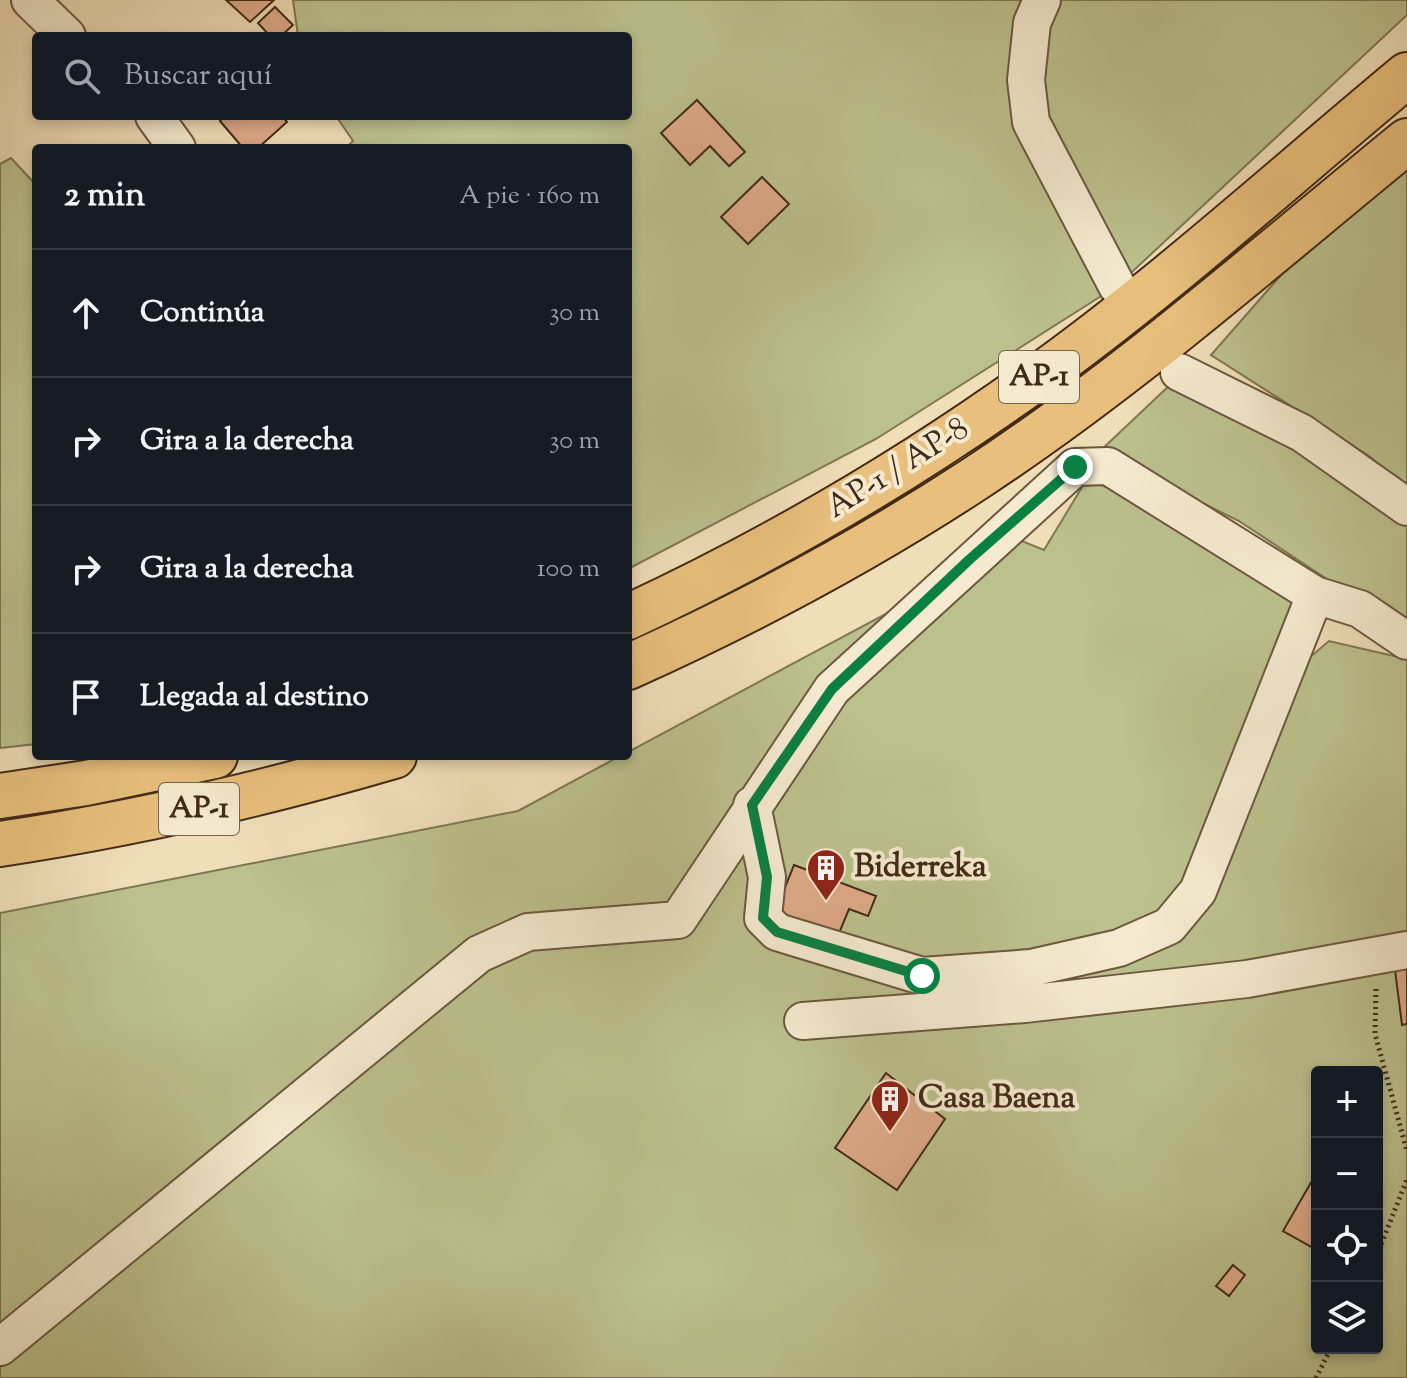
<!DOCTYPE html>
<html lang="es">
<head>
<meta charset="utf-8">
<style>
	:root { --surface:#171b24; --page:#20242c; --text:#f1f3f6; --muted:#9ea1a6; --line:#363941 }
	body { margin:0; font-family:"Sorts Mill Goudy",serif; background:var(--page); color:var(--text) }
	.controls { position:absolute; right:24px; bottom:24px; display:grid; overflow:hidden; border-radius:8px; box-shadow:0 4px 12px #0003 }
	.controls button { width:72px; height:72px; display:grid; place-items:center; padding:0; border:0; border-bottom:2px solid var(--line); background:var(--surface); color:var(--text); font:40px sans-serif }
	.stop { position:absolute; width:24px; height:24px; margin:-18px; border:6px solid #0b8043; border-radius:50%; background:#fff }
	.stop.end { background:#0b8043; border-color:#fff; box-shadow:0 2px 8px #0008 }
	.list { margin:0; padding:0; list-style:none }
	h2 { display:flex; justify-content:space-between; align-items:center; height:104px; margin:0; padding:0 32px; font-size:34px }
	h2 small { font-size:26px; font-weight:400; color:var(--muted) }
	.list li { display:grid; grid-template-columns:52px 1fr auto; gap:24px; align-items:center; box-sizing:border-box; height:128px; padding:0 32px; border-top:2px solid var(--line) }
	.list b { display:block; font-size:30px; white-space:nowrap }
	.list em { font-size:26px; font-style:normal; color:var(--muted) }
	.icon { flex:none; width:44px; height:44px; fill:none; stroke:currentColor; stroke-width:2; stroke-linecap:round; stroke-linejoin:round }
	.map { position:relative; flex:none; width:1407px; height:1378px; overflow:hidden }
	.search { position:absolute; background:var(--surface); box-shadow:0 4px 12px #0003; left:32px; top:32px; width:600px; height:88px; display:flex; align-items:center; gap:20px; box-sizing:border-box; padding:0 28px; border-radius:8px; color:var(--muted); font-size:30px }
	.panel { position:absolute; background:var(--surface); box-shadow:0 4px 12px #0003; left:32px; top:144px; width:600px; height:616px; border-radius:8px }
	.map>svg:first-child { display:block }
	.green { fill:#bbc18d; stroke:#7e7652; stroke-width:2; fill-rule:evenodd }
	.building { fill:#deaa88; stroke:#412a17; stroke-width:2 }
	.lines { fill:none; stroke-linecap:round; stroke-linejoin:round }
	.minor-casing { stroke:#6d573f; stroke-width:40 }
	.highway-casing { stroke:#412a17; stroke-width:48 }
	.path { stroke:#412a17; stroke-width:5; stroke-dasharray:2 4; stroke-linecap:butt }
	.minor { stroke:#f5ead0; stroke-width:36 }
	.highway { stroke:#e8bf7c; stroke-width:44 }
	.route { stroke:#0b8043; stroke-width:10 }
	.labels { text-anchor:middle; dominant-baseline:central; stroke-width:8; stroke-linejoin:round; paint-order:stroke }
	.shield { fill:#f5ead0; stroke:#77644e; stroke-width:2 }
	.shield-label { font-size:30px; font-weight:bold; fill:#412a17 }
	.street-label { font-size:32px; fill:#412a17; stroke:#f5ead0 }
	.poi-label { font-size:32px; font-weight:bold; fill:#412a17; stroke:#f5ead0; text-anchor:start }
</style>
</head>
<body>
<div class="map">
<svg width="1407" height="1378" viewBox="0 0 1407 1378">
	<rect width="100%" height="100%" fill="#f0deb7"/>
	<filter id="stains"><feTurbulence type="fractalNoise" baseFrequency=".0025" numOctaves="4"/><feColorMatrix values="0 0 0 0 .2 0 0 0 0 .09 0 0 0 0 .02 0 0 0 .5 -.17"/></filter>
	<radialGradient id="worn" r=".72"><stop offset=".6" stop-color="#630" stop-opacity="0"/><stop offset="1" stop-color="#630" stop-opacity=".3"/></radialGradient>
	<!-- green -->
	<path class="green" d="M293,0H1407V15L1117,286L876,439L628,569V148H346L353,141L336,116H628V36H298Z
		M1407,156V489L1369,456L1211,355L1324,226Z
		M11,158L36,185V744L0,748V164Z
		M1172,383L1368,491L1407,525V625L1336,585L1239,521L1099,452Z
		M1087,479L1123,494L1303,603L1262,698L1329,641L1407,659V1378H0V913L518,811L620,756H628V752L1022,541L1044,550ZM1317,1072H1377V1348H1317Z"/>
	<!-- building -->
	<path class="building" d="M226,0H274L250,22Z
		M275,7L293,25L281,36H270L258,23Z
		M697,100L745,152L729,166L710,146L690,165L661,133Z
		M226,116H282L287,122L258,148H243L220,121Z
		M762,177L789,204L748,244L721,217Z
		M794,865L876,896L868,916L849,909L837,938L774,915Z
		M1407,960V1024L1402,1025L1394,962Z
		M886,1073L945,1119L897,1190L835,1148Z
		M1313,1179L1317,1181V1250L1283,1231Z
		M1233,1265L1245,1275L1229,1296L1216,1286Z"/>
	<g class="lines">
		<defs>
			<path id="minor" d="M30,0L67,36
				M1042,0L1032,23L1026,80L1031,122L1117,286
				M154,116L177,148
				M1179,372L1302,433L1407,507
				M752,805L767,877L763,918L777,932L922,976L1031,968L1119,948L1169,926L1198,891L1315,595
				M803,1021L1025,1004L1247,979L1407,950
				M0,1347L479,954L528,932L678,920L832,689L1075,467L1108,466L1315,595L1360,609L1407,641"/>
			<path id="highway" d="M628,617C770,551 904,473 1031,382C1163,288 1283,178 1407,75
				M628,667C748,613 863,552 973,480C1126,380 1265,257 1407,141
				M0,796L86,783L215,756
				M0,844C134,824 264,794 394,756"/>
		</defs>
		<!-- minor casing -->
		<use href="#minor" class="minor-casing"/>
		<!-- highway casing -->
		<use href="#highway" class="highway-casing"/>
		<!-- path -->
		<path class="path" d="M1376,989L1375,1034L1407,1151
			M1377,1255L1407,1179
			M1316,1378L1331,1348"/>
		<!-- minor -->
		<use href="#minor" class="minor"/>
		<!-- highway -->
		<use href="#highway" class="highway"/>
	</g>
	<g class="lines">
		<!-- route -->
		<path class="route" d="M922,976L777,932L763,918L767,877L752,805L832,689L970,559L1075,467"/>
	</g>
	<!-- icons -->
	<defs>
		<symbol id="building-pin" viewBox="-11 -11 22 30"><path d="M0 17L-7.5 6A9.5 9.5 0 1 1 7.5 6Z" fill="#8f2418" stroke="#f5ead0"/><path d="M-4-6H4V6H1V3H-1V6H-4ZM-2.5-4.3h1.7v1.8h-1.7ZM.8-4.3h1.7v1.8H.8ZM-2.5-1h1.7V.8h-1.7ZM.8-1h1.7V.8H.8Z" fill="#fff"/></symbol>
	</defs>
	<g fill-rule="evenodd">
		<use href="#building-pin" x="804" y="846" width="44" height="60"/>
		<use href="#building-pin" x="868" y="1077" width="44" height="60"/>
	</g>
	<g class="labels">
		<!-- shield labels -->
		<g class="shield">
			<rect x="999" y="351" width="80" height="52" rx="6"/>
			<rect x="159" y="783" width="80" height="52" rx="6"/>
		</g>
		<g class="shield-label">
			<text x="1039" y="377">AP-1</text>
			<text x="199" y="809">AP-1</text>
		</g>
		<!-- street labels -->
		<g class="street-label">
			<text transform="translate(898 469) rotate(-32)">AP-1 / AP-8</text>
		</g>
		<!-- poi labels -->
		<g class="poi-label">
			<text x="854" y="868">Biderreka</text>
			<text x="918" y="1099">Casa Baena</text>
		</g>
	</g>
	<rect width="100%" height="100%" filter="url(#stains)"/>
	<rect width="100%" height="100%" fill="url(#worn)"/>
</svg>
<div class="controls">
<button>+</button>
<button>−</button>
<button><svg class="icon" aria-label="locate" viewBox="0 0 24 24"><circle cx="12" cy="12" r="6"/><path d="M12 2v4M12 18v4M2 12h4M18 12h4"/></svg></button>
<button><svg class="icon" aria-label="layers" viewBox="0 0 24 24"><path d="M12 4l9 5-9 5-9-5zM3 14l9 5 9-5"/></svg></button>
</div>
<div class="stop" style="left:922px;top:976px"></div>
<div class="stop end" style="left:1075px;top:467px"></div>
<div class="search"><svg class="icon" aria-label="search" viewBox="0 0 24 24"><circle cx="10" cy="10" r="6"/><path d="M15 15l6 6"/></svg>Buscar aquí</div>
<section class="panel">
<h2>2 min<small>A pie · 160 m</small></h2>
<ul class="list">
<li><svg class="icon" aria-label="ahead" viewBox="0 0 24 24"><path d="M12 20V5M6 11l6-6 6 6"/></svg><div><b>Continúa</b></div><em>30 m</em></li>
<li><svg class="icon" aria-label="right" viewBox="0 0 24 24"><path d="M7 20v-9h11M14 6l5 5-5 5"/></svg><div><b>Gira a la derecha</b></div><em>30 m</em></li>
<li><svg class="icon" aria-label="right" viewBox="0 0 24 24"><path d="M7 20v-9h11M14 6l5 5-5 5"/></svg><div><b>Gira a la derecha</b></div><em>100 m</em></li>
<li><svg class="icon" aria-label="arrive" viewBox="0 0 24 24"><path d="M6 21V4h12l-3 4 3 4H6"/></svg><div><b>Llegada al destino</b></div></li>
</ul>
</section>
</div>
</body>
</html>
